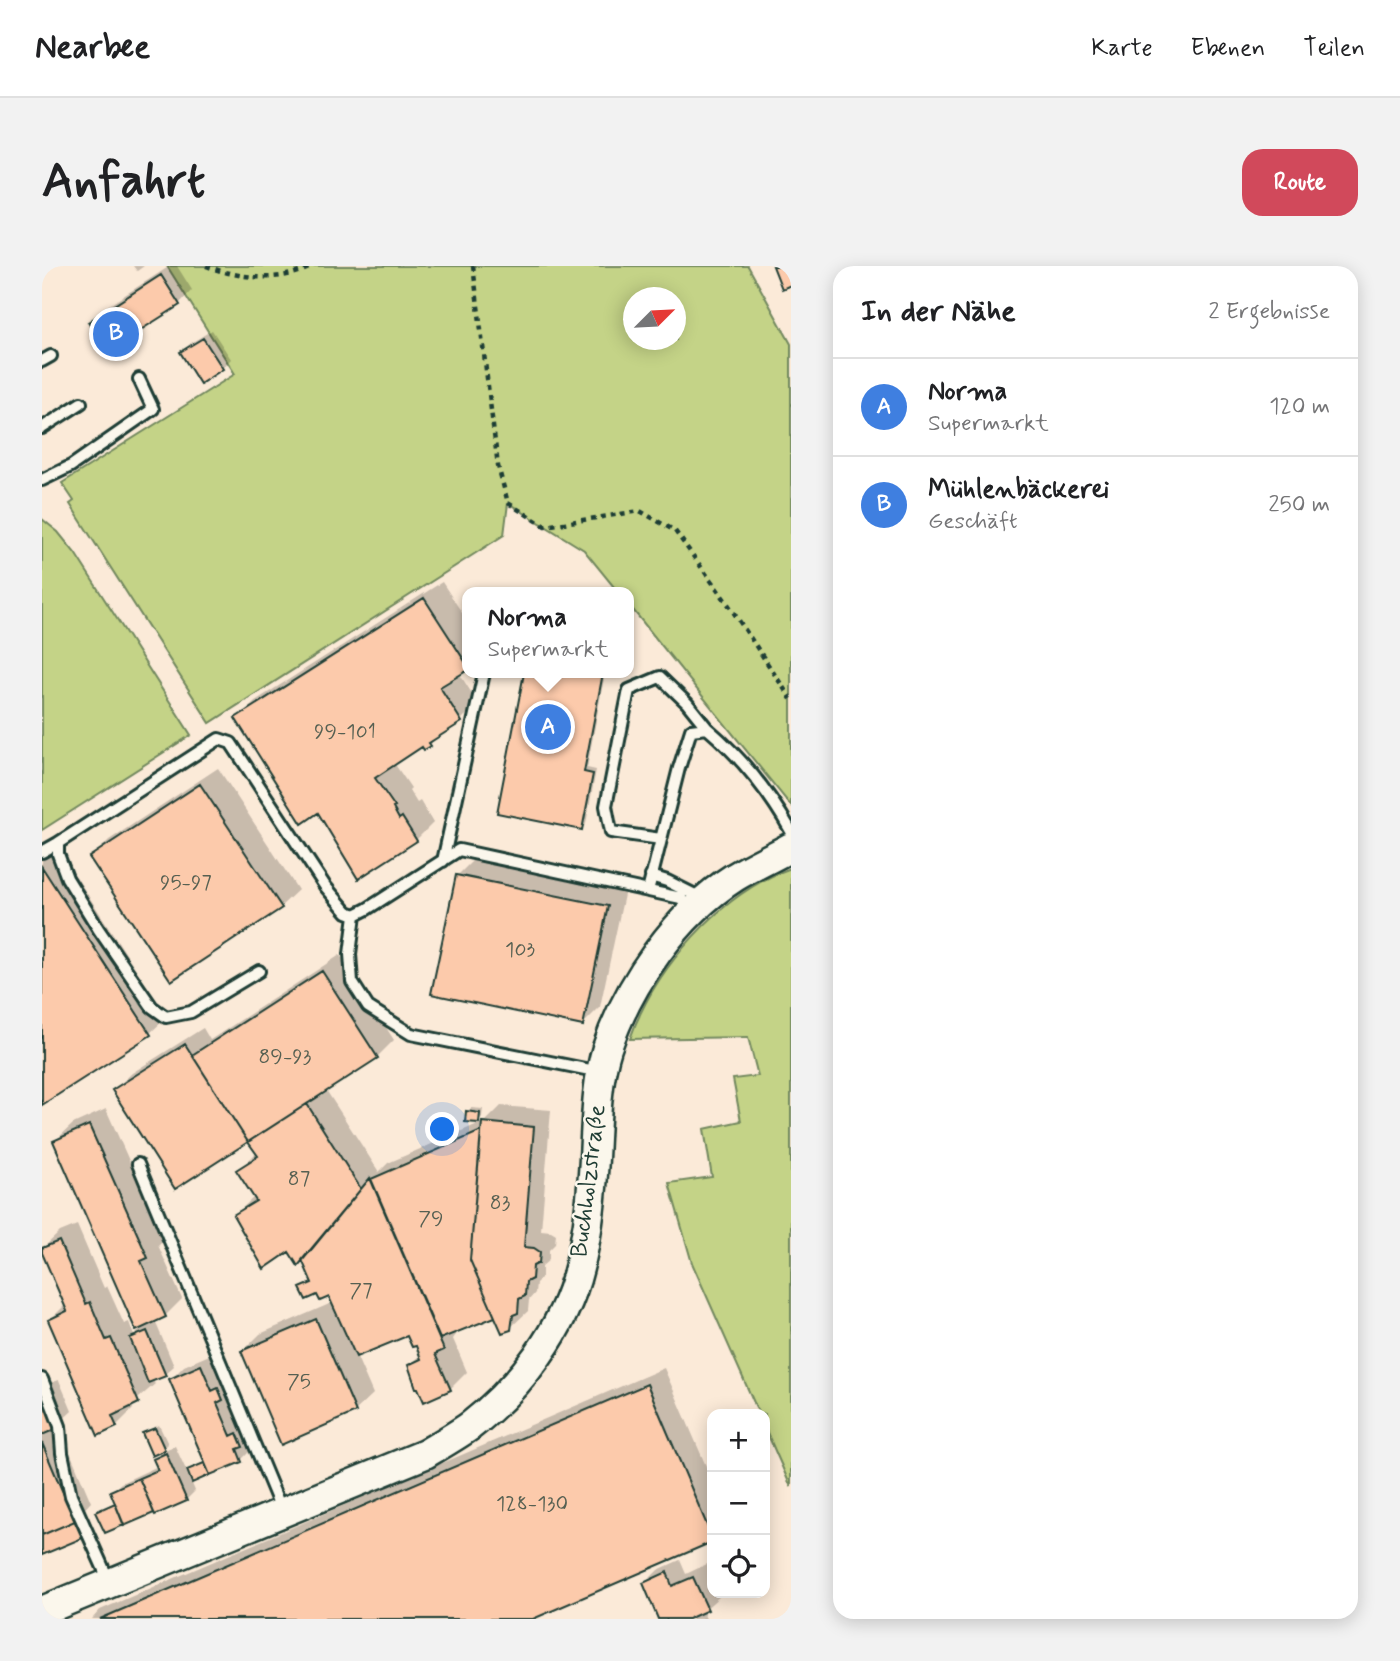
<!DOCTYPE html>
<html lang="de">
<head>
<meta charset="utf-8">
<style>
	:root { --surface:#fff; --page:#f2f2f2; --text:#202124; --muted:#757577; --line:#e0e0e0; --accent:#d1495b }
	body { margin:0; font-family:Mynerve,sans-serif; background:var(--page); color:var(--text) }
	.controls { position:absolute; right:21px; bottom:21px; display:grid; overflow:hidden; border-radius:14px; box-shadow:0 4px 18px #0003 }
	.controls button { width:63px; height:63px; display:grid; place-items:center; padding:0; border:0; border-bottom:2px solid var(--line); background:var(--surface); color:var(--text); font:35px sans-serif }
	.compass { position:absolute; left:581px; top:21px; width:63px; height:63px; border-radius:50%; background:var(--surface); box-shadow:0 4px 18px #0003; rotate:66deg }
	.you { position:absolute; left:401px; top:864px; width:24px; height:24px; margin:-18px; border:5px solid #fff; border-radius:50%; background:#1a73e8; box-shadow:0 0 0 10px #1a73e833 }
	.badge { display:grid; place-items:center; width:46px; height:46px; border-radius:50%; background:var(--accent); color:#fff; font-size:23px; font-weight:700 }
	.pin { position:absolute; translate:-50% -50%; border:4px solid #fff; box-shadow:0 2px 7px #0006 }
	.popup { position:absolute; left:420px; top:321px; width:172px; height:91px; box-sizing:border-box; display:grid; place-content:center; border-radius:14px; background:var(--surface); filter:drop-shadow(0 2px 5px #0005); font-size:23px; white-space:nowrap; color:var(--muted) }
	.popup b { font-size:26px; color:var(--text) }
	.popup::after { content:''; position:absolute; left:50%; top:100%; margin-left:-14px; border:14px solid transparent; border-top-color:var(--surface) }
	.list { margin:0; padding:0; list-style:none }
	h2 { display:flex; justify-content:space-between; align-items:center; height:91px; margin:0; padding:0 28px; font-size:30px }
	h2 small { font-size:23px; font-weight:400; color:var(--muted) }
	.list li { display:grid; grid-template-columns:46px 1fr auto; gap:21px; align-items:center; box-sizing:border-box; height:98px; padding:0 28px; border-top:2px solid var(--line) }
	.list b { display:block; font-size:26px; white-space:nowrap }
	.list p { margin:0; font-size:23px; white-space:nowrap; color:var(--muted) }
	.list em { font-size:23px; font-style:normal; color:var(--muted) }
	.icon { flex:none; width:38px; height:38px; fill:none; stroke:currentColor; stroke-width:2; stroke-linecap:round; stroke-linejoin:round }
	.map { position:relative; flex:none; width:749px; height:1353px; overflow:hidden; border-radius:21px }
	header { display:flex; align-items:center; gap:42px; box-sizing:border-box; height:98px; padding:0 35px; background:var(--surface); border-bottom:2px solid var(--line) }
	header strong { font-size:33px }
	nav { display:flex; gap:38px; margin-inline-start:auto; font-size:24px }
	.intro { display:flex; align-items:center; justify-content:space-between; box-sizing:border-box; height:168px; padding:0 42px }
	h1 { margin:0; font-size:49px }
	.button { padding:18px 32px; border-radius:21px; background:var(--accent); color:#fff; font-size:24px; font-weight:700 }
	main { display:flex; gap:42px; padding:0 42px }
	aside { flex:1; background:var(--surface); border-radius:21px; box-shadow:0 4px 18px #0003 }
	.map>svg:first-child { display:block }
	.green { fill:#c4d387; stroke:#72885e; stroke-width:2; fill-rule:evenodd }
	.shadow { fill:#0003 }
	.building { fill:#fccaab; stroke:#1f3d34; stroke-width:2 }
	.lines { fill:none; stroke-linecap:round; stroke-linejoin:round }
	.service-casing { stroke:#1f3d34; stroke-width:16 }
	.tertiary-casing { stroke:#1f3d34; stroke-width:33 }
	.path { stroke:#1f3d34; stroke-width:4.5; stroke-dasharray:5 5; stroke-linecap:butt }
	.service { stroke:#fbf7ec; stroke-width:10 }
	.tertiary { stroke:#fbf7ec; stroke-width:28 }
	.labels { text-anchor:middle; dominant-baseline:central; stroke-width:5; stroke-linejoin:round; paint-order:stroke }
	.number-label { font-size:21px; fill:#566052 }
	.street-label { font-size:24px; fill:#1f3d34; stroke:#fbf7ec }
</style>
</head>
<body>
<header>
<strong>Nearbee</strong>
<nav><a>Karte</a><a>Ebenen</a><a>Teilen</a></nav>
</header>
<div class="intro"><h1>Anfahrt</h1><a class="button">Route</a></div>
<main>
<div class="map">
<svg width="749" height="1353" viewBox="0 0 749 1353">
	<rect width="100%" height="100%" fill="#fbead8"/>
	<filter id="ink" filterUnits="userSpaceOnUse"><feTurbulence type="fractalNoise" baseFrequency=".0143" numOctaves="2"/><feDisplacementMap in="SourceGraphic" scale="14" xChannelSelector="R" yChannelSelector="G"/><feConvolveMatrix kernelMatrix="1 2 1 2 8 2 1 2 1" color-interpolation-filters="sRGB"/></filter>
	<g filter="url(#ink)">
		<!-- green -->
		<path class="green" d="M125,0H706L749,78V540L587,339L586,326H576L542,284L466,237L462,269L168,457L28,238L32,235L20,217L193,108ZM592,32H634V74H592Z
			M0,253L16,266L33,287L149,469L0,564Z
			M749,602V1221L723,1162V1148H717L650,997L627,917L670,911L662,863L699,855L691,813L716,810L706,771L588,773C612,703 679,627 749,602Z"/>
		<!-- shadow -->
		<path class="shadow" d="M91,0H102L95,5Z
			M128,0H135L150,24L137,38L87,70L76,81L48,56L61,43Z
			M170,64L189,93L180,102L140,86L149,77Z
			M400,316L426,356V402L417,407L436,437L419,454L399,467L388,479H381L352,497L369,522L367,524L375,537L378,535L391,557L374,574L277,545L196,452L213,435Z
			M484,407H563L545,502L554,504L544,558L540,562L457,546Z
			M176,502L256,624L238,641L50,591L67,574Z
			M14,580L125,751L107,768L0,837V590Z
			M433,592L583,624L558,741L541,758L416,609Z
			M298,689L352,774L335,791L284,824L337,906L346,897L445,854L459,840L509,844L499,964L509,965L514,968L513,978L507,984V994L500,1000V1011L494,1017L493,1027L487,1034L486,1045L468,1062L454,1049L418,1063L411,1073L425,1106L408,1123L368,1099L379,1089L375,1077L365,1067L314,1089L331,1128L313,1145L201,1085L218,1068L292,1036L288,1029L261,1022L270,1013L261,992L193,949L213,930L197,904L215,886L207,873L72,824L90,807L161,762L168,774Z
			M429,842L441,843L440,851L436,855L425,846Z
			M64,843L122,973L116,979L140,1033L123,1050L113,1055L132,1100L123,1108L111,1115L113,1118L90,1138L91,1143L74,1160L8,1054L24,1038L0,983L18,966L35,959L62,1022L65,1020L82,1058L87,1056L92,1070L103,1059L13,875L31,858Z
			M172,1087L202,1158L209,1155L213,1166L208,1171L212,1181L199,1194L149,1215L153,1225L144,1234L83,1257L55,1246L74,1236L70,1225L79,1217L116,1200L113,1193L122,1184L133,1180L145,1206L151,1201L164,1195L129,1113L142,1100Z
			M622,1102L670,1214V1274L486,1353H50L58,1344Z
			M17,1114L30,1145L16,1158L49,1236L36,1250L44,1246L51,1260L42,1269L0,1287V1120Z
			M117,1159L126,1178L122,1182L102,1168Z
			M638,1294L644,1308L665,1298L670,1311V1327H677L678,1330L661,1345L664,1353H618L603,1317L616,1304Z"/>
		<!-- building -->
		<path class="building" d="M731,0H749V19L740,23Z
			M119,9L138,39L75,79L77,82L69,87L65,86L46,56Z
			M161,72L181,103L158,118L138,86Z
			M382,332L426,400V404L398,421L420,456L387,477L389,480L382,484L380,481L333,512L353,541L351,542L357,553L360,551L375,575L316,613L276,547L260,558L193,452Z
			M482,407H561L542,506L551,508L540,564L455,547Z
			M158,518L240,642L129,715L47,591Z
			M0,601L109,769L0,839Z
			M414,609L566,640L541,760L389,728Z
			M280,705L336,792L206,876L150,789Z
			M143,778L206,876L133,923L70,824Z
			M265,838L319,923L256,1000L247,986L222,1003L191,949L214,935L194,904L216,890L206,876Z
			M424,845L438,847L437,857L423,856Z
			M440,856L492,861L482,981L492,982L498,986L497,997L491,1000L490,1013L484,1016L483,1030L477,1033L476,1047L471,1049L469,1064L460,1067L428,994Z
			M47,859L106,992L99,995L124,1051L94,1065L11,875Z
			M439,865L428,994L453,1051L398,1073L329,913Z
			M328,912L402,1084L393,1088L409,1124L382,1136L376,1122H374L366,1099L379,1093L374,1080L370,1081L365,1070L314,1091L287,1031L278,1035L275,1029L264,1034L258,1022L270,1017L260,994Z
			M17,975L44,1038L48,1036L64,1074L69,1072L97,1137L70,1150L75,1161L56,1170L6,1054L25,1045L0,987V982Z
			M274,1053L314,1146L239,1179L199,1085Z
			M105,1065L124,1110L106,1117L88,1072Z
			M159,1099L170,1125L176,1122L181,1134L175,1137L189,1170L195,1167L201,1181L195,1183L200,1196L168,1209L127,1113Z
			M605,1118L670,1271V1276L491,1353H58Z
			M0,1131L14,1163L0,1169Z
			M113,1162L123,1184L110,1190L100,1167Z
			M0,1177L33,1255L0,1269Z
			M124,1187L145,1235L113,1249L97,1212L116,1204L111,1193Z
			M162,1197L168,1209L150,1217L145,1204Z
			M97,1212L112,1247L82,1260L68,1225Z
			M73,1237L82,1259L63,1267L53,1246Z
			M35,1254L43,1271L0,1289V1269Z
			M625,1306L630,1320L651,1311L666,1344L646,1353H616L601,1317Z"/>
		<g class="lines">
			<defs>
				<path id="service" d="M0,95L9,90
					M0,162L39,137
					M0,214L29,200L111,143L97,113
					M619,573L569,566L564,540L587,424L618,411L645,437L665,462
					M0,586L16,577
					M401,595L442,407
					M609,610L625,615L661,633
					M606,625L637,502L649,464L665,462C699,491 727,526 749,565
					M313,649L308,688L310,716L326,741L369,768L558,806
					M217,705L149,746L124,751L110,741L57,664L25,612L16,588V577L177,473L189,477L283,620L305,646L313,649L325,643L417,584L639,632L648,645
					M96,898L240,1245
					M0,1113L18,1160L20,1187L29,1230L67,1315"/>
				<path id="tertiary" d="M0,1345L383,1188C398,1179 414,1170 428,1160C478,1121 522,1064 537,1002C545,971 549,939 551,908C554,869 553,819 565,782C587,717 635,648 693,611C711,600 731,591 749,581"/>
			</defs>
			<!-- service casing -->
			<use href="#service" class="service-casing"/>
			<!-- tertiary casing -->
			<use href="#tertiary" class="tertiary-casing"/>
			<!-- path -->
			<path class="path" d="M164,0C199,13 237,17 271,0
				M431,0L456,200L466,237L503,260L598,245L633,265L686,338L749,433"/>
			<!-- service -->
			<use href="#service" class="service"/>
			<!-- tertiary -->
			<use href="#tertiary" class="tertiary"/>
		</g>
	</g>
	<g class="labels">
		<!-- number labels -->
		<g class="number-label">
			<text x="303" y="466">99-101</text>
			<text x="144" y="617">95-97</text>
			<text x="478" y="684">103</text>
			<text x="243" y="791">89-93</text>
			<text x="257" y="913">87</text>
			<text x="458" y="937">83</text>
			<text x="389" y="953">79</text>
			<text x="319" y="1025">77</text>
			<text x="257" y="1116">75</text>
			<text x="490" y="1238">128-130</text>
		</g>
		<!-- street labels -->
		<g class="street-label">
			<text transform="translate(547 915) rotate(-83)">Buchholzstraße</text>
		</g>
	</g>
</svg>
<div class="controls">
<button>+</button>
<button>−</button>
<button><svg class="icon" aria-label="locate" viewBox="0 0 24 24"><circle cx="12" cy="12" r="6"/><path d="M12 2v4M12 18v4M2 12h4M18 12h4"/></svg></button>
</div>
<svg class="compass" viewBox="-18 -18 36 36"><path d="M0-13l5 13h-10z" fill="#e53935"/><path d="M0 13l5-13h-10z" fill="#757577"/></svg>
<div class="you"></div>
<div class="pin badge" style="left:506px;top:461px;background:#3f7fe0">A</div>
<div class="popup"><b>Norma</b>Supermarkt</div>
<div class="pin badge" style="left:74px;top:68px;background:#3f7fe0">B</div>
</div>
<aside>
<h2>In der Nähe<small>2 Ergebnisse</small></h2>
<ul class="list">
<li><span class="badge" style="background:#3f7fe0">A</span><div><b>Norma</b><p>Supermarkt</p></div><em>120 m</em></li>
<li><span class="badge" style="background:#3f7fe0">B</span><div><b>Mühlenbäckerei</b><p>Geschäft</p></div><em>250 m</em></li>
</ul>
</aside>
</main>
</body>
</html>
